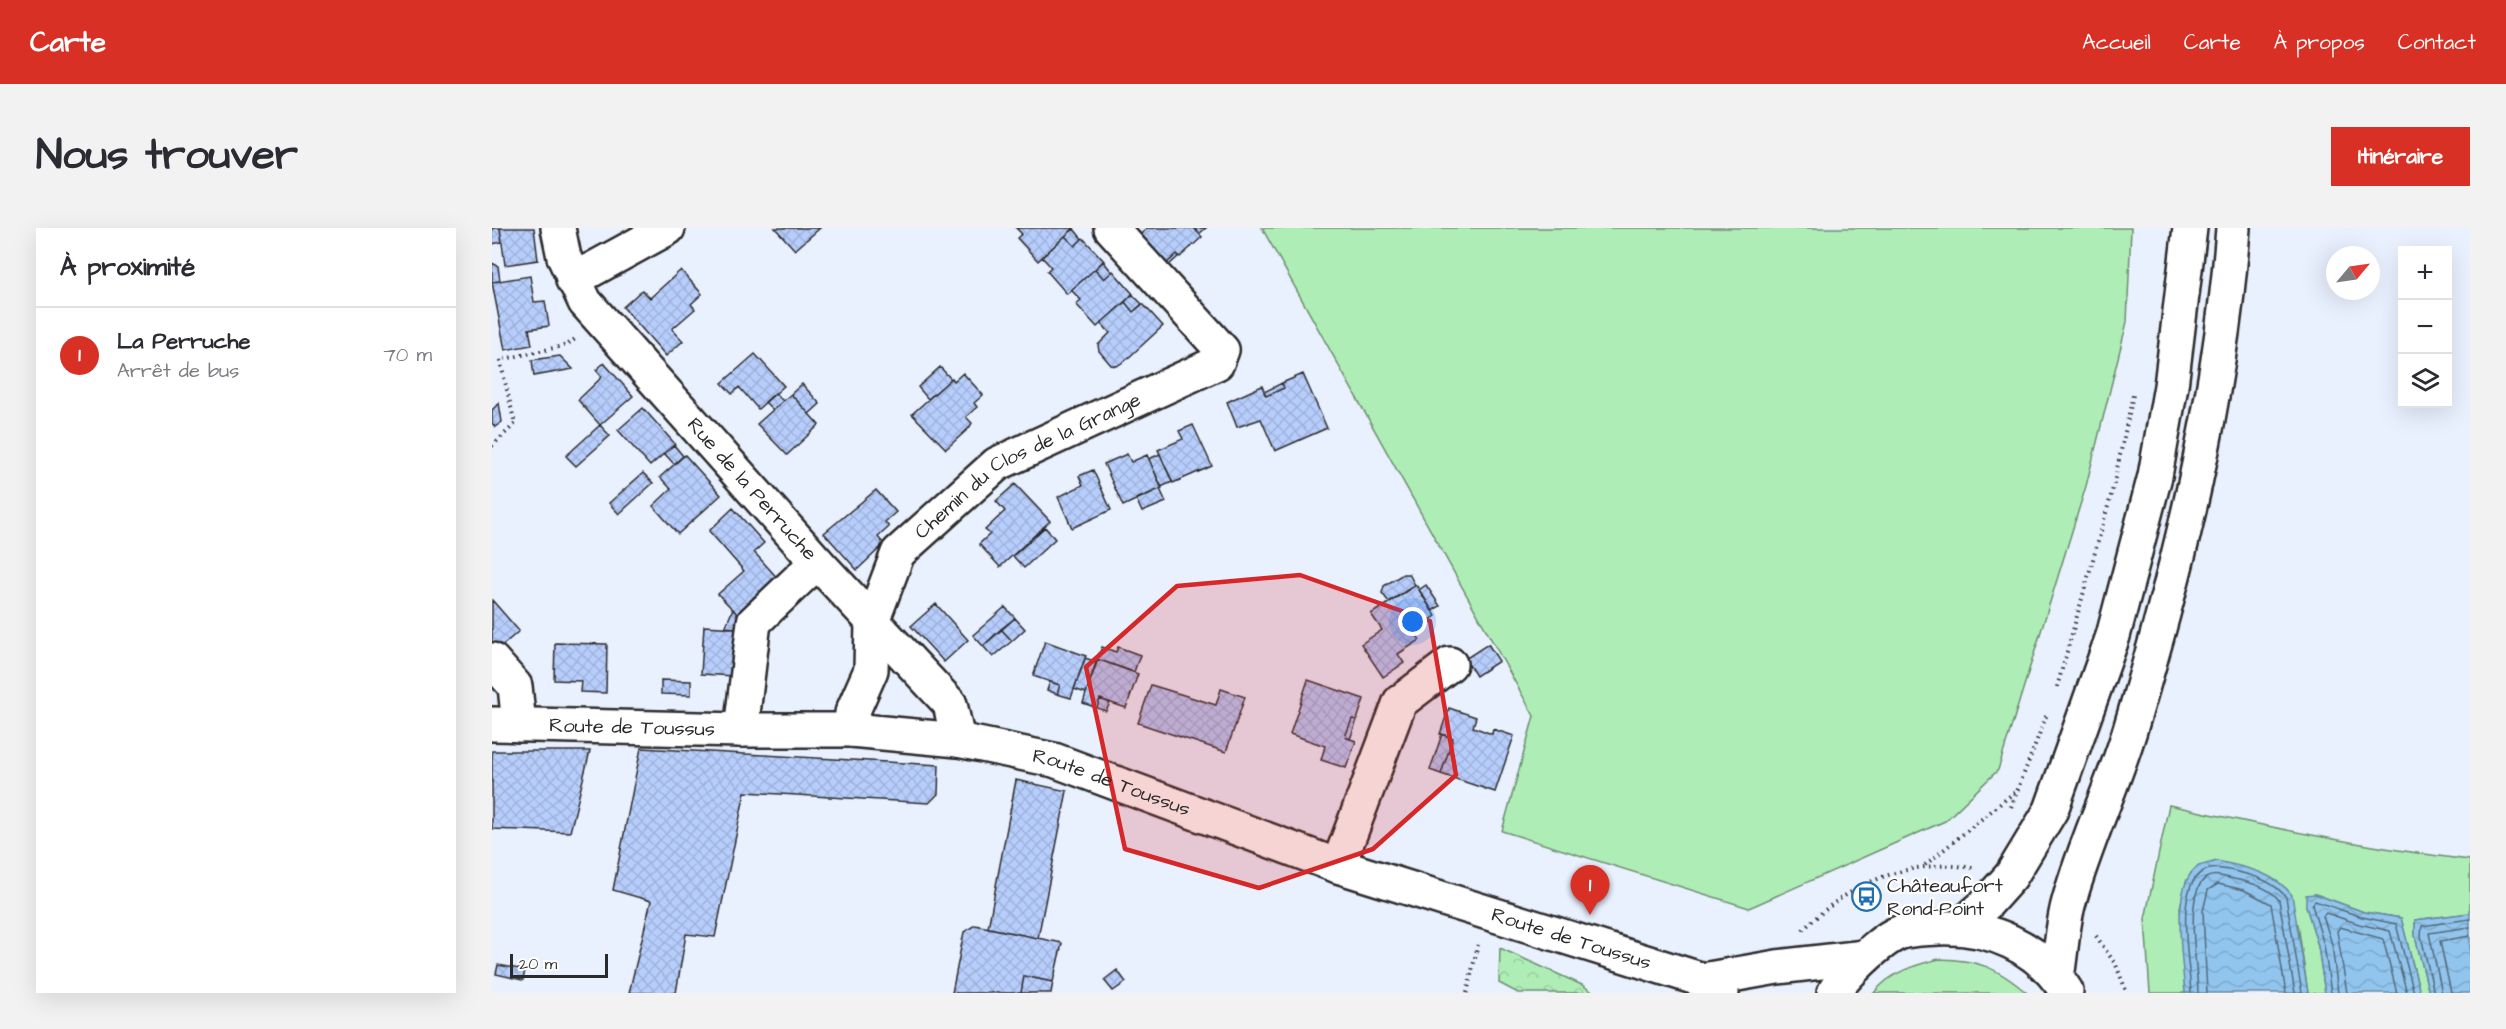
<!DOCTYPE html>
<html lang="fr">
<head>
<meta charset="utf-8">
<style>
	:root { --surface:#fff; --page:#f2f2f3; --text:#2b2b33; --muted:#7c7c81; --line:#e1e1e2; --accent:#d93025 }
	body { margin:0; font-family:"Architects Daughter",sans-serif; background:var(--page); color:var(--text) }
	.controls { position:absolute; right:18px; top:18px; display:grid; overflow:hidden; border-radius:0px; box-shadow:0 6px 24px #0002 }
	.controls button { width:54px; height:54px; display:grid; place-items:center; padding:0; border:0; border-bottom:2px solid var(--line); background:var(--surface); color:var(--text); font:30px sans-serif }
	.compass { position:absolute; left:1834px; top:18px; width:54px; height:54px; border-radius:50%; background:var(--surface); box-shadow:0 6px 24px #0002; rotate:61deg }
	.scale { position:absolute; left:18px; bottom:15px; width:98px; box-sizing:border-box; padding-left:6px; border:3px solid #2b2b2b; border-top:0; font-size:16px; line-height:21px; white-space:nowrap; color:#2b2b2b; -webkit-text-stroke:4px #fff; paint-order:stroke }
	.you { position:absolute; left:921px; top:394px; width:21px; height:21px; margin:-15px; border:4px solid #fff; border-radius:50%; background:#1a73e8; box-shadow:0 0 0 9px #1a73e833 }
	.badge { display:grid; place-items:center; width:39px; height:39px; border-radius:50%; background:var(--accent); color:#fff; font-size:20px; font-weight:700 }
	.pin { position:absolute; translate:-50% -50px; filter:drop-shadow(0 2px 3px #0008) }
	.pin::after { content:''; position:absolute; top:32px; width:21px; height:18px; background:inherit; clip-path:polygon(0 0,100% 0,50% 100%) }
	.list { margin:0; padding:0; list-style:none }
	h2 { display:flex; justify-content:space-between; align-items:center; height:78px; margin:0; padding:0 24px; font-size:26px }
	h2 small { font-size:20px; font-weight:400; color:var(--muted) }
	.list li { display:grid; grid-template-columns:39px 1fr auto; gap:18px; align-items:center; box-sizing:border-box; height:96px; padding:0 24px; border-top:2px solid var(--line) }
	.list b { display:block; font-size:22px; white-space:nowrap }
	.list p { margin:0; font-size:20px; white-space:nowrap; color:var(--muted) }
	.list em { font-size:20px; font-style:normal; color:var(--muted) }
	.icon { flex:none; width:33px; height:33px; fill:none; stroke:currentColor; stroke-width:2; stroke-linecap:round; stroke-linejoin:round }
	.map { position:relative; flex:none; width:1978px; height:765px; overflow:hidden; border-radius:0px }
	header { display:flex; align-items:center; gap:36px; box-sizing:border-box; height:84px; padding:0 30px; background:var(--accent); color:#fff }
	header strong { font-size:28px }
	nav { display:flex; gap:33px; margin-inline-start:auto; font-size:21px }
	.intro { display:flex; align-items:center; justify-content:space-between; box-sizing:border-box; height:144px; padding:0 36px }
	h1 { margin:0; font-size:42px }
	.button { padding:15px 27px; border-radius:0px; background:var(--accent); color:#fff; font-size:21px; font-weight:700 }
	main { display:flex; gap:36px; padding:0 36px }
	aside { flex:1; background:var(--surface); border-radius:0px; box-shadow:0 6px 24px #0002 }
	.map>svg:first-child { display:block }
	.grass { fill:#aeeeb6; stroke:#6c8c70; stroke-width:1.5 }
	.forest { fill:url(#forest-crowns); stroke:#6c8c70; stroke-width:1.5 }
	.water { fill:url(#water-waves); stroke:#6887a0; stroke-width:1.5 }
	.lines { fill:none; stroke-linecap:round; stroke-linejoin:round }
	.shore { stroke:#546979; stroke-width:1.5 }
	.building { fill:url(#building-cross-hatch); stroke:#2b2b2b; stroke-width:1.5 }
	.minor-casing { stroke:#2b2b2b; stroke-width:38 }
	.major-casing { stroke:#2b2b2b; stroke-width:38 }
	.path { stroke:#2b2b2b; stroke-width:4; stroke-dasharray:1.5 4.5; stroke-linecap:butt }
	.minor { stroke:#fff; stroke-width:33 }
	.major { stroke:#fff; stroke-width:33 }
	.marked { fill:#d62828; fill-opacity:0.2; stroke:#d62828; stroke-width:4.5; stroke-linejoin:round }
	.labels { text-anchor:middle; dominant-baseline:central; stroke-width:4.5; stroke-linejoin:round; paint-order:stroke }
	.street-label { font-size:20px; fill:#2b2b2b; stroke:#fff }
	.poi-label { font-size:20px; fill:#2b2b2b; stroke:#fff; text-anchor:start }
</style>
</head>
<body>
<header>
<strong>Carte</strong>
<nav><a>Accueil</a><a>Carte</a><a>À propos</a><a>Contact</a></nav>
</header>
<div class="intro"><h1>Nous trouver</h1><a class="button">Itinéraire</a></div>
<main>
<aside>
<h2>À proximité<small></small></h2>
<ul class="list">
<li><span class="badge">1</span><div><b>La Perruche</b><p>Arrêt de bus</p></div><em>70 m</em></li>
</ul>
</aside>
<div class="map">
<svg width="1978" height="765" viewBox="0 0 1978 765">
	<defs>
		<pattern id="forest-crowns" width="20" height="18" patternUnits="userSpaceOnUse" patternTransform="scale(1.5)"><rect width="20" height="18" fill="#aeeeb6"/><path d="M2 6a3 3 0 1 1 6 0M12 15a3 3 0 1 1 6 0" fill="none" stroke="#96cc9d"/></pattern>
		<pattern id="water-waves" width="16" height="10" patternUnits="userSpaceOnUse" patternTransform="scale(1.5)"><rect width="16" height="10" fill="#91c5ee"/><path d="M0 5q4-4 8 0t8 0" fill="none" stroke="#7da9cc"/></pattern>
		<pattern id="building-cross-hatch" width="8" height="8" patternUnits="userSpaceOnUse" patternTransform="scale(1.5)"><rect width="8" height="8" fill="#b7cefd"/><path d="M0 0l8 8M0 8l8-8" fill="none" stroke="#9eb1d9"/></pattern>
	</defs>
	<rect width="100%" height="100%" fill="#e9f0fe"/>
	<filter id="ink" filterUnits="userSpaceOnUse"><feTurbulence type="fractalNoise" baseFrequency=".0167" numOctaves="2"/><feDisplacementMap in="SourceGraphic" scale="12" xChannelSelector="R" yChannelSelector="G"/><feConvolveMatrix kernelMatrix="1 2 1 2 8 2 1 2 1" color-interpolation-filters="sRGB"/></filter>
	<g filter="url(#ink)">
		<!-- grass -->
		<path class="grass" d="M770,0H1639L1635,94L1594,258L1506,542L1453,593L1257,680L1010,603L1042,488Z
			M1677,577C1777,599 1876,620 1978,632V685L1923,692V708L1937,765H1928L1909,690L1872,684L1823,666L1814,678L1826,718L1833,765H1816L1806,696L1695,652L1688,679L1693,765H1658L1653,691Z
			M1447,731C1487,732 1504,739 1535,765H1382C1398,744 1423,737 1447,731Z"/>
		<!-- forest -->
		<path class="forest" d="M1008,720L1090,757L1102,765H1026L1007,755Z"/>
		<!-- water -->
		<path class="water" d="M1725,633C1753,639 1782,644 1800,667L1816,765H1693C1691,737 1677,654 1707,638C1712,636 1720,635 1725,633Z
			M1823,666L1872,684L1909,690L1928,765H1833L1826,718L1814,678V667Z
			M1978,685V765H1937L1923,708V692Z"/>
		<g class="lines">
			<!-- shore -->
			<path class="shore" d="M1699,765C1698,738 1682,660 1710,644C1720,638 1731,641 1742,643C1761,647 1781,653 1794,669L1810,765
				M1706,765C1706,741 1691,665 1714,650C1722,645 1733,649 1742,651C1758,654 1777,659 1787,672L1803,765
				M1715,765L1711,683L1716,662L1726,656L1752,662L1779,676L1794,765
				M1839,765L1832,717L1820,677L1823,673L1870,689L1904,696L1922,765
				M1846,765L1840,716L1831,688L1834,685L1867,696L1898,703L1915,765
				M1855,765L1845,703L1848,699L1891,711L1905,765
				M1942,765L1929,708L1930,698L1978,691
				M1950,765L1937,705L1978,699
				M1959,765L1948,713L1978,708"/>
		</g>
		<!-- building -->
		<path class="building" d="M0,0H8L10,14L0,16Z
			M8,0H42L46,32L13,37Z
			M283,0H328L303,22Z
			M524,0H582L546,33L525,10L530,6Z
			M655,0H702L710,9L688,29L685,26L674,36L648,7Z
			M702,0H714L707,6Z
			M582,1L590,11L583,18L573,8Z
			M573,8L583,18L591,10L612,33L575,66L555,43L559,39L550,29Z
			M685,26L687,28L676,38L674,36Z
			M611,33L620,44L612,51L603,41Z
			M0,35L6,38L8,53L0,54Z
			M603,41L612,51L621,43L641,66L605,99L584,76L589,72L579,62Z
			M189,42L210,66L199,76L203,81L180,101L191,113L174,128L131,79L150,62L158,70Z
			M38,48L42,74L53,73L57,98L37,101L40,117L13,122L0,54Z
			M640,66L650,76L641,84L633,74Z
			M633,74L641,84L651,76L671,98L634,132L625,138L619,137L607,123L606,117L618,105L609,95Z
			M263,126L292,158L266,181L247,159L240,166L230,155Z
			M68,128L81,141L42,148L40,132Z
			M112,135L141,168L108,197L86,172L110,149L104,142Z
			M448,139L459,151L436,171L426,159Z
			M471,145L491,167L482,175L485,179L474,189L480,195L477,200L454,221L420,186L460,150L462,153Z
			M811,146L835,200L783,223L769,191L745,199L735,174L770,158L774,168L792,160L790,155Z
			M790,155L792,160L774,168L772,164Z
			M310,156L328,176L317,186L299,166Z
			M283,165L291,173L281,182L273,174Z
			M299,166L327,197L295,227L265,196Z
			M7,175L10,194L3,199L0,195V182Z
			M151,180L183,216L158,238L126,202Z
			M108,197L118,208L84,238L74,228Z
			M701,197L720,238L681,255L666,222L691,211L687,203Z
			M182,217L191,228L182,236L172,225Z
			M635,226L639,234L655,227L670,260L631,278L612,236Z
			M668,226L680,254L669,259L657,231Z
			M193,227L229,267L186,306L161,278L179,261L168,249Z
			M601,242L619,282L580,300L566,269L591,257L587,248Z
			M151,245L161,255L127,286L117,275Z
			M523,256L558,293L508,339L487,316L498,306L493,302L513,283L504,273Z
			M668,261L674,274L650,284L644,271Z
			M384,262L404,284L393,294L397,299L386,309L391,315L388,320L365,342L332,305Z
			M241,280L272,315L262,324L289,354L249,390L226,366L252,343L217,303Z
			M553,299L563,311L532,340L521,328Z
			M911,346H917L923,357L897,374L890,365L892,358Z
			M924,357L944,388L922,403L928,412L906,426L912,435L891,449L869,416L890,402L879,386Z
			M934,357L948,378L940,383L927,362Z
			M0,372L27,403L2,425L0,423Z
			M444,376L476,412L452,434L419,398Z
			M513,379L523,390L491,418L481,407Z
			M241,381L247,389L243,400H233Z
			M523,390L533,401L520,413L509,401Z
			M212,398L245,400L242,448L209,446Z
			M509,401L520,413L501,429L491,418Z
			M553,413L594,428L579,470L565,466L568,457L541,448Z
			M63,415L115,416L114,465L88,464L89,453L62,452Z
			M996,416L1007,433L984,448L973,431Z
			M610,419L624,424L626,419L648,427L642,444L605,431Z
			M593,430L605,434L594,465L582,461Z
			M605,431L646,446L634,480L608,471L605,480L591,475Z
			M169,452L199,453V467L169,466Z
			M816,452L872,471L865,492L860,491L853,509L864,513L854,540L829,532L833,518L798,506Z
			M558,454L568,457L565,466L555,462Z
			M659,457L724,477L729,461L753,469L734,524L646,495Z
			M608,471L618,475L614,483L605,480Z
			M957,480L984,489L981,499L1000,506L1001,501L1022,508L1003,564L949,546L961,510L948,506Z
			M860,491L865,492L858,511L853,509Z
			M950,506L961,510L949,546L938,542Z
			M149,520L447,537L446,566L437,575L253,564L223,709L194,706L184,765H137L159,673L121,662Z
			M0,523H98L78,604L0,601Z
			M524,552L575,563L546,710L496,700Z
			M483,697L570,715L561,754L532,748L529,765H460L472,704Z
			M6,737L33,742L31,752L4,746Z
			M625,742L634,754L621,763L612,752Z
			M532,748L561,754L559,765H529Z"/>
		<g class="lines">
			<defs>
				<g id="minor">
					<path id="s1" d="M66,0L72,29L93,74L325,334L458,476L466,512"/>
					<path d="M81,52L176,0"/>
					<path d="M0,432L23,458L27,497"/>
					<path id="s2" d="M0,496L249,502H359L466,512L562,532L846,638L1211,752L1230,765"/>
					<path d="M249,502L262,394L325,334"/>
					<path id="s3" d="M359,502L360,485L379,442L380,394L406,325L505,236L725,135L730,122L619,0"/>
					<path d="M846,638L908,474L958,436"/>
					<path d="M1211,752L1285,739L1373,729"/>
				</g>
				<path id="major" d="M1468,699L1494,676L1519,648L1559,582L1621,408L1663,248L1679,158L1698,0
					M1565,749C1569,726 1570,700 1576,677C1592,617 1620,561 1638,502C1687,338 1729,171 1741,0
					M1342,765C1346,756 1355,748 1362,740C1374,728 1392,710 1409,704C1420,701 1434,701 1446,700C1498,698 1546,718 1574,763"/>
			</defs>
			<!-- minor casing -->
			<use href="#minor" class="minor-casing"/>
			<!-- major casing -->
			<use href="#major" class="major-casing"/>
			<!-- path -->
			<path class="path" d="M0,218L23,196L8,132L75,117L83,111
				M1565,459L1620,264L1641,167
				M1519,579L1555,486
				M1433,637L1524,563
				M1311,702C1357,655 1416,630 1482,640
				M1604,708L1624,737L1635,765
				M975,765L986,716"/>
			<!-- minor -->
			<use href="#minor" class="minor"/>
			<!-- major -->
			<use href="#major" class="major"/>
		</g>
	</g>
	<!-- marked area -->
	<path class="marked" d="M808,347L938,393L964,547L881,621L767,660L633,621L594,439L685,358Z"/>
	<!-- icons -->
	<defs>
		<symbol id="bus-ring" viewBox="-11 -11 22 22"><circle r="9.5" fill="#fff" stroke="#1f6fb2" stroke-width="1.5"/><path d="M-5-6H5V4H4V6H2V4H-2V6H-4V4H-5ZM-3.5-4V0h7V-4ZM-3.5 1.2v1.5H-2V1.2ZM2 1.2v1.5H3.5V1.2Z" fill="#1f6fb2"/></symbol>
	</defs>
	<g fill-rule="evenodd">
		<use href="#bus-ring" x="1358" y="652" width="33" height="33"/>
	</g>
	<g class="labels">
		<!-- street labels -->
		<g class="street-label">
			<text stroke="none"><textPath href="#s3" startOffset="344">Chemin du Clos de la Grange</textPath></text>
			<text stroke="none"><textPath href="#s1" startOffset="330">Rue de la Perruche</textPath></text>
			<text stroke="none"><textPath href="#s2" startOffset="140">Route de Toussus</textPath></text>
			<text stroke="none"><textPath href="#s2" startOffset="626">Route de Toussus</textPath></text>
			<text stroke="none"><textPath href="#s2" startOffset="1112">Route de Toussus</textPath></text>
		</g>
		<!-- poi labels -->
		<g class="poi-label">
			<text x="1395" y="658">Châteaufort<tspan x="1395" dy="23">Rond-Point</tspan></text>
		</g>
	</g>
</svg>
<div class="controls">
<button>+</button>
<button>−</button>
<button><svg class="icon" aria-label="layers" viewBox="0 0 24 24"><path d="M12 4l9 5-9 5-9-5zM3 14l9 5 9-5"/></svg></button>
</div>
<svg class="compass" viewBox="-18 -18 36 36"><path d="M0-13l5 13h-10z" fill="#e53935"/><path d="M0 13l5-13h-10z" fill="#7c7c81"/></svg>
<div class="scale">20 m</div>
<div class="you"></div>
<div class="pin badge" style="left:1098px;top:687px">1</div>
</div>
</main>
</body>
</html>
